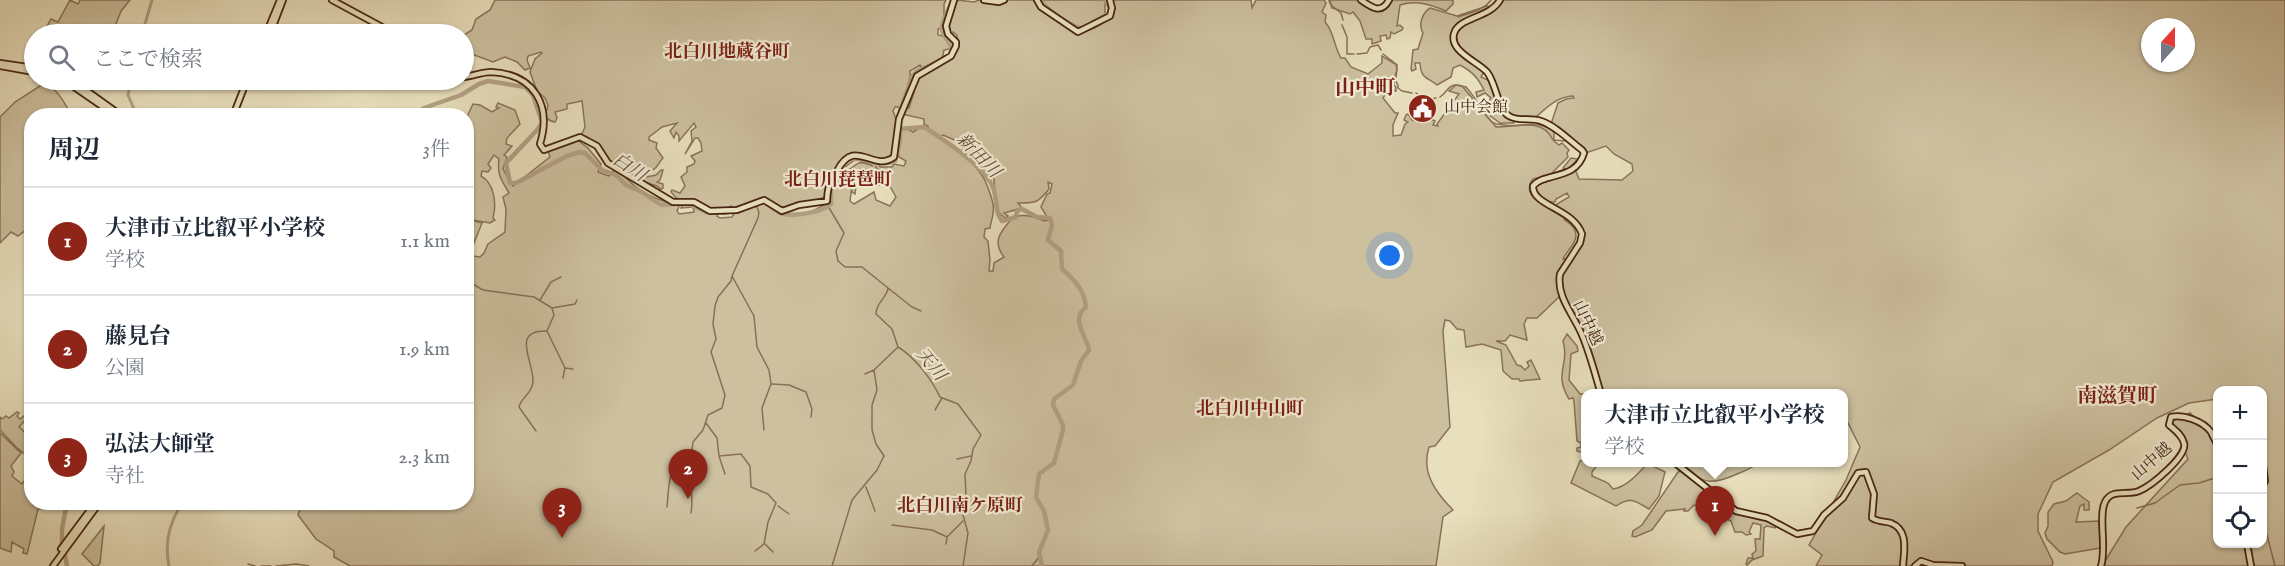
<!DOCTYPE html>
<html lang="ja">
<head>
<meta charset="utf-8">
<style>
	:root { --surface:#fff; --page:#f6f6f7; --text:#1f2937; --muted:#747a83; --line:#e0e1e3; --accent:#8f2418 }
	body { margin:0; font-family:"IM FELL English","Noto Serif JP",serif; background:var(--page); color:var(--text) }
	.controls { position:absolute; right:18px; bottom:18px; display:grid; overflow:hidden; border-radius:12px; box-shadow:0 2px 4px #0004 }
	.controls button { width:54px; height:54px; display:grid; place-items:center; padding:0; border:0; border-bottom:2px solid var(--line); background:var(--surface); color:var(--text); font:30px sans-serif }
	.compass { position:absolute; left:2141px; top:18px; width:54px; height:54px; border-radius:50%; background:var(--surface); box-shadow:0 2px 4px #0004; rotate:21deg }
	.you { position:absolute; left:1390px; top:256px; width:21px; height:21px; margin:-15px; border:4px solid #fff; border-radius:50%; background:#1a73e8; box-shadow:0 0 0 9px #1a73e833 }
	.badge { display:grid; place-items:center; width:39px; height:39px; border-radius:50%; background:var(--accent); color:#fff; font-size:20px; font-weight:700 }
	.pin { position:absolute; translate:-50% -50px; filter:drop-shadow(0 2px 3px #0008) }
	.pin::after { content:''; position:absolute; top:32px; width:21px; height:18px; background:inherit; clip-path:polygon(0 0,100% 0,50% 100%) }
	.popup { position:absolute; left:1581px; top:389px; width:267px; height:78px; box-sizing:border-box; display:grid; place-content:center; border-radius:12px; background:var(--surface); filter:drop-shadow(0 2px 4px #0005); font-size:20px; white-space:nowrap; color:var(--muted) }
	.popup b { font-size:22px; color:var(--text) }
	.popup::after { content:''; position:absolute; left:50%; top:100%; margin-left:-12px; border:12px solid transparent; border-top-color:var(--surface) }
	.list { margin:0; padding:0; list-style:none }
	h2 { display:flex; justify-content:space-between; align-items:center; height:78px; margin:0; padding:0 24px; font-size:26px }
	h2 small { font-size:20px; font-weight:400; color:var(--muted) }
	.list li { display:grid; grid-template-columns:39px 1fr auto; gap:18px; align-items:center; box-sizing:border-box; height:108px; padding:0 24px; border-top:2px solid var(--line) }
	.list b { display:block; font-size:22px; white-space:nowrap }
	.list p { margin:0; font-size:20px; white-space:nowrap; color:var(--muted) }
	.list em { font-size:20px; font-style:normal; color:var(--muted) }
	.icon { flex:none; width:33px; height:33px; fill:none; stroke:currentColor; stroke-width:2; stroke-linecap:round; stroke-linejoin:round }
	.map { position:relative; flex:none; width:2285px; height:566px; overflow:hidden }
	.search { position:absolute; background:var(--surface); box-shadow:0 2px 4px #0004; left:24px; top:24px; width:450px; height:66px; display:flex; align-items:center; gap:15px; box-sizing:border-box; padding:0 21px; border-radius:33px; color:var(--muted); font-size:22px }
	.panel { position:absolute; background:var(--surface); box-shadow:0 2px 4px #0004; left:24px; top:108px; width:450px; height:402px; border-radius:24px }
	.map>svg:first-child { display:block }
	.green { fill:#cdc09f; stroke:#8a7359; stroke-width:1.5; fill-rule:evenodd }
	.lines { fill:none; stroke-linecap:round; stroke-linejoin:round }
	.stream { stroke:#886f56; stroke-width:1.5 }
	.canal { stroke:#b2a083; stroke-width:3 }
	.river { stroke:#b2a083; stroke-width:4.5 }
	.major-casing { stroke:#482613; stroke-width:8 }
	.major { stroke:#e8dfbc; stroke-width:4.5 }
	.labels { text-anchor:middle; dominant-baseline:central; stroke-width:4.5; stroke-linejoin:round; paint-order:stroke }
	.poi-label { font-size:16px; fill:#482613; stroke:#f0ead3; text-anchor:start }
	.street-label { font-size:16px; fill:#482613; stroke:#f0ead3 }
	.neighbourhood-label { font-size:18px; font-weight:bold; fill:#7a1f14; stroke:#f0ead3 }
	.water-label { font-size:18px; font-style:italic; fill:#684b35; stroke:#f0ead3 }
	.quarter-label { font-size:20px; font-weight:bold; fill:#7a1f14; stroke:#f0ead3 }
</style>
</head>
<body>
<div class="map">
<svg width="2285" height="566" viewBox="0 0 2285 566">
	<rect width="100%" height="100%" fill="#e8dfbc"/>
	<filter id="stains"><feTurbulence type="fractalNoise" baseFrequency=".00333" numOctaves="4"/><feColorMatrix values="0 0 0 0 .2 0 0 0 0 .09 0 0 0 0 .02 0 0 0 .5 -.17"/></filter>
	<radialGradient id="worn" r=".72"><stop offset=".6" stop-color="#630" stop-opacity="0"/><stop offset="1" stop-color="#630" stop-opacity=".3"/></radialGradient>
	<!-- green -->
	<path class="green" d="M70,0L78,4L80,0H130L121,11L112,34H65L46,28L51,19L58,22Z
		M495,0H946L944,4V15L947,18L941,28L938,29V35L942,36L946,34L955,44L949,49L944,50L942,60L922,68L920,65L910,71V74L915,76L913,78L910,76L908,84L911,85L910,88H907L906,98L901,110L898,107H895L893,111L897,122L894,154L891,158L883,160L849,155L826,185L825,200L784,210L766,199L734,210L731,206L728,210H710L694,201H679L671,192L672,190L680,193L685,186L681,177L687,172V167L694,164L695,161L691,156L702,151L701,143L698,138H695L685,154L692,141L691,131L696,127L694,123L679,141V136L676,132L674,138L670,131L677,123L662,127L649,137V140L657,143L656,148L663,158C657,164 659,168 649,172L647,177L656,175L661,170H663L660,180L657,182L663,184V188L661,189L657,186L641,181V177L611,163L599,146L581,136L585,127L582,101L567,104V109L555,112L557,118L555,122C548,121 546,118 544,112L547,110L548,105L545,98L537,91L530,72L535,59L542,53L541,52L528,56L527,60L530,68L525,70L517,62L505,57L493,62L466,52L464,49V35L472,30L476,19L490,10Z
		M957,0L974,2L979,0H1107L1105,3V16L1078,29L1064,22L1080,33C1096,29 1117,20 1112,0H1251L1252,8L1256,0H1324L1326,3L1322,12L1326,15L1325,22C1334,31 1334,47 1341,58H1345L1351,67L1368,74L1382,63V56L1397,65L1396,81L1393,84L1396,87V91H1392L1390,87L1383,98L1395,113H1398L1393,125V136L1401,135L1405,124L1408,122L1404,120L1406,115L1408,114L1412,120L1421,122L1428,118L1435,121L1433,125L1438,126L1437,124L1459,94L1449,91L1456,85L1466,87C1476,97 1481,112 1491,121C1496,125 1500,124 1505,125C1524,128 1536,118 1554,132V141L1559,145L1562,143L1569,150L1567,153L1568,157L1551,174L1565,169L1563,168L1571,158L1578,159L1566,171L1533,179C1527,186 1529,194 1535,199L1566,216L1564,219C1566,222 1570,223 1572,226C1583,239 1568,248 1563,259H1567L1557,277L1559,297L1537,318H1527L1524,324L1527,340L1510,335L1505,341H1496L1506,345L1517,365L1521,366L1525,370L1529,366L1527,362L1531,360L1540,379L1520,381L1519,379H1512L1503,371L1501,350L1482,344L1466,347L1464,330L1457,329L1450,321L1445,320L1443,331L1450,427L1435,446L1429,447C1421,472 1435,492 1453,510L1443,517L1436,566H350L334,557V551L316,539L298,515L302,503L466,502L467,255L480,257L484,253L488,244L505,232L506,209L503,197L509,193C501,179 497,175 499,159L494,155L488,164L491,168L488,172L482,171L481,176C494,183 497,203 493,218L495,220L490,223L467,219L482,223L470,253L467,252V174L473,167L467,144L466,119L473,104L480,105L492,112L499,108L496,107L498,103L515,110L520,124L507,138L506,144L512,146L504,155L507,157L503,169L513,186L550,157L548,151L576,139L588,148L601,164L598,172L609,176L615,169C623,172 624,177 630,182C642,193 664,204 680,204L677,211L679,214L694,212L693,207L681,208L683,204L692,203L720,212L717,216L720,218L732,217L735,212L762,201L791,216L809,213L828,203C829,185 831,179 847,171C860,163 856,160 873,166L856,159L841,170L850,159C861,157 869,161 879,164L880,167H892L894,164L904,166L906,161L899,157L898,151L900,129L906,128L913,132L924,125L929,127L924,124V119L902,114L906,107L909,108L914,92L912,90C924,63 941,71 957,50V35L953,32L951,34L948,28ZM943,135L959,142L969,160L994,179L996,210L1005,218L1008,216L1004,213L1022,208L1018,203C1035,203 1037,204 1049,189L1048,182L1052,184L1050,193L1047,194C1038,215 1040,200 1048,220L1045,221C1033,216 1025,214 1013,217C1002,231 991,240 1004,257L994,263L993,271H989L990,260L988,241L984,237L985,229L990,228C991,220 995,213 993,205C992,197 989,190 986,183C983,173 953,140 944,141L940,137ZM875,166L885,178L881,180L866,171C855,173 851,181 852,192L855,194L856,186L866,180L873,182L876,186L888,183L896,197L890,206L876,200L874,192L854,204L850,201L853,178L860,169H866L882,178V176Z
		M1329,0H1360L1371,9L1376,10L1390,0H1453V4L1446,11C1429,4 1416,0 1400,5L1397,26L1400,25L1403,28L1402,30L1394,34L1391,32L1390,38L1387,39L1386,35L1380,36L1381,41L1372,44V39H1366L1360,21L1353,12L1350,14L1332,8Z
		M1501,0H2285V566H2102L2126,527L2188,459L2172,421L2190,413L2217,440L2218,544H2262V390H2218L2217,399L2189,403L2157,418L2109,450L2053,482L2038,514V531L2053,562L2052,566H1816L1822,555L1809,545L1846,480L1860,447L1844,415V394L1603,393C1598,374 1593,354 1585,336C1577,318 1562,300 1562,280C1561,250 1617,243 1556,206L1557,204L1569,197L1567,193L1556,199L1555,202C1543,202 1540,198 1533,188L1539,182L1559,178L1575,169L1579,179L1622,180L1633,171L1632,164L1614,154L1606,146L1586,153L1551,124L1558,103L1566,99L1574,98L1573,96C1558,96 1546,108 1535,118C1528,118 1518,120 1512,116C1497,107 1500,84 1488,71C1480,62 1452,51 1456,35C1460,19 1483,18 1493,11C1497,9 1499,3 1501,0ZM2150,27H2186V63H2150Z
		M1487,6L1491,7L1458,24L1453,43L1484,72L1481,77L1490,81L1505,115L1514,120V123H1500L1489,115L1487,104L1491,98L1485,93L1477,97L1476,92L1484,90C1478,78 1473,72 1460,65L1453,68L1451,77L1437,85C1427,77 1421,79 1420,63H1415L1416,69L1412,71L1411,69L1413,50L1418,49L1423,33C1418,25 1422,13 1430,8L1457,16Z
		M49,80L52,81V88C62,95 65,106 72,115L32,116L31,226L18,236L11,232L0,243V117L15,102Z
		M1567,334L1577,346L1578,351L1571,354L1569,380L1580,394H1586V405L1583,412L1586,420V458L1584,453L1577,451V448L1581,447V443L1577,441L1574,401L1573,398L1569,399C1553,373 1570,365 1563,341Z
		M17,412L19,413L17,416L20,419L24,416L27,418L19,427L27,434L31,432V459L16,447L0,430V417L2,419L6,416L9,418Z
		M0,433L21,453L11,466L14,472L12,476L22,484L24,481L31,483L32,502L44,503L42,508L38,509L27,554L23,553L24,549L12,542L11,552L0,548Z
		M1586,460V462L1599,463L1592,472V476L1608,483L1613,489C1626,487 1636,476 1646,465H1651L1665,472L1659,496L1649,509C1635,501 1631,496 1616,506L1571,483L1580,461Z
		M1677,463H1758C1752,468 1745,471 1737,474C1706,488 1703,481 1677,463Z
		M1682,471L1730,509C1745,517 1762,515 1776,526L1775,528L1767,526L1764,528L1763,556L1752,560L1747,565L1746,564L1748,558H1753L1752,554L1756,551L1755,539H1760L1761,525L1753,523L1749,532L1751,534L1746,535L1742,532H1735L1731,521L1722,517L1712,519L1696,510L1697,506L1694,505L1688,511H1684L1685,509L1666,511L1652,530L1635,537L1632,536L1633,531L1642,525L1678,472Z
		M2077,493L2089,502V510H2084V504L2080,506L2076,522L2099,521L2100,548L2065,554L2060,552L2047,539L2045,533L2048,526V512L2054,504L2066,501Z
		M104,526L100,563L98,566H94L82,554Z"/>
	<g class="lines">
		<!-- stream -->
		<path class="stream" d="M1329,0L1332,6L1341,13L1343,20
			M1458,17C1469,13 1484,10 1491,0
			M1342,25L1347,37V54H1354
			M1357,54L1367,53L1370,47L1378,45L1381,50
			M1383,54L1396,64L1397,70L1395,76L1397,84
			M1398,85V88L1402,91L1412,93
			M1416,93L1426,100L1436,98
			M1440,97C1449,91 1448,82 1462,86L1496,127C1517,127 1543,117 1553,140L1566,141L1572,146
			M756,205L759,212L758,218L732,276L754,316L757,347L769,370L771,384L762,408L764,430
			M828,206L844,233L836,251L838,261L845,267H862L888,288C887,298 876,302 876,314L892,329L898,347C915,357 932,380 940,397L958,404L981,435L973,449L971,461L965,474L966,496L963,515L968,533L963,566
			M466,280L483,290L534,297L552,308L554,315L547,331L565,368L563,378
			M888,288L912,307L921,311
			M540,300L551,282L561,277
			M552,308L575,304L577,300
			M565,368L573,369
			M865,374L874,370L897,348
			M772,384L789,385L806,392L812,409L811,417
			M935,410L942,398
			M706,423L717,438L719,456L725,474
			M536,431L519,407C522,396 532,394 533,382C534,361 510,330 547,331
			M719,456L741,454L750,466L751,487L768,494L776,503L768,522L764,544L755,551
			M957,459L971,456
			M866,487L875,511
			M778,506L789,514
			M667,507C669,489 667,465 686,458
			M2137,508L2155,503L2180,485L2199,483L2218,477
			M691,513C694,495 688,477 686,458L692,450L693,442L703,430L708,415L722,408L725,395L711,352L716,339L713,324L715,306L718,297L731,281L732,276
			M2262,516L2275,566
			M892,525L932,530L947,537L963,521
			M765,544L773,552
			M946,544L947,537
			M248,564L255,566
			M261,566H271
			M276,566L296,564L309,566
			M832,566L852,500L877,470L884,456L876,444L872,430V405L877,390L874,370
			M1032,566L1039,557"/>
		<!-- canal -->
		<path class="canal" d="M142,34L152,0
			M131,80L128,95L137,116
			M169,566C164,542 169,522 183,502"/>
		<!-- river -->
		<path class="river" d="M1040,0C1047,9 1072,29 1084,28
			M952,2C948,10 941,22 942,30C944,39 952,43 952,52
			M1093,22L1110,13V8L1105,0
			M414,116L424,108L461,95L479,84L488,81L525,87L533,95L542,122L538,129L506,163L510,183H516L567,156L580,152L585,153L602,170L616,175L626,185L642,192L661,205L687,203L706,212L726,213
			M897,120L912,77L917,71L935,63
			M900,129L924,127C943,139 982,165 992,185C998,197 994,212 1002,221L1016,217L1017,211L1022,209L1037,217L1050,218L1052,225L1048,240L1061,251L1062,269C1075,280 1084,290 1086,307C1070,319 1086,335 1089,350L1081,361L1073,385L1054,399L1053,405L1063,425V430L1054,463L1039,474L1036,497L1044,511L1048,530L1039,552L1042,566
			M850,159C866,157 880,168 895,161L900,141V123
			M771,206C774,209 778,213 783,214C797,216 820,213 831,204V188L839,179L843,164
			M62,544V529L67,502
			M65,555L67,566"/>
		<defs>
			<path id="major" d="M332,0L395,34
				M984,0L999,2L1004,0
				M1037,0L1041,7L1078,32L1110,16L1112,8L1110,0
				M1361,0C1371,7 1381,15 1389,0
				M1500,0C1491,17 1462,17 1455,31C1446,50 1477,61 1487,72C1496,83 1498,110 1509,116C1518,122 1531,117 1541,121C1556,126 1570,141 1582,150L1584,153C1576,181 1544,172 1533,186C1532,206 1573,208 1582,234L1580,243L1560,274C1556,297 1574,315 1582,335C1590,354 1595,374 1601,394
				M266,34L280,0
				M270,34L283,0
				M0,63L34,68
				M0,66L34,72
				M464,77C473,76 482,72 491,72C534,74 552,105 540,144L544,150L580,137L597,146L608,163L673,202H694L710,211L737,210L764,200L782,211L799,205L827,201C828,183 830,186 837,171C855,136 873,173 894,157L899,119L917,76L951,56L956,46V42L948,34L946,26L954,0
				M64,80L116,116
				M435,80L440,85L448,80
				M83,88L122,116
				M233,116L247,80
				M2262,457L2265,481L2262,487
				M1674,462L1736,511L1767,518L1797,534L1813,531L1824,515L1843,498L1858,473L1866,472L1874,494L1872,518C1878,522 1884,521 1891,523C1909,530 1904,551 1903,566
				M2247,544L2251,566
				M61,549L96,502
				M53,566L100,502
				M1915,566L1921,561L1933,565L1962,566
				M2101,566C2107,548 2098,516 2105,502C2112,488 2127,496 2139,491C2151,486 2188,456 2184,443C2182,435 2175,430 2169,425L2171,417C2183,414 2203,421 2211,432C2213,436 2215,441 2218,445"/>
		</defs>
		<!-- major casing -->
		<use href="#major" class="major-casing"/>
		<!-- major -->
		<use href="#major" class="major"/>
	</g>
	<!-- icons -->
	<defs>
		<symbol id="civic-disc" viewBox="-11 -11 22 22"><circle r="9.5" fill="#8f2418" stroke="#f0ead3"/><path d="M-.6-6.5H3V-4.5H.6V-3L4-1V1h2V6H-6V1h2V-1L-.6-3ZM-1.2 2.5V6h2.4V2.5Z" fill="#fff"/></symbol>
	</defs>
	<g fill-rule="evenodd">
		<use href="#civic-disc" x="1406" y="92" width="33" height="33"/>
	</g>
	<g class="labels">
		<!-- poi labels -->
		<g class="poi-label">
			<text x="1444" y="108">山中会館</text>
		</g>
		<!-- street labels -->
		<g class="street-label">
			<text transform="translate(1587 323) rotate(65)">山中越</text>
			<text transform="translate(2152 462) rotate(-41)">山中越</text>
		</g>
		<!-- neighbourhood labels -->
		<g class="neighbourhood-label">
			<text x="727" y="52">北白川地蔵谷町</text>
			<text x="838" y="180">北白川琵琶町</text>
			<text x="1250" y="409">北白川中山町</text>
			<text x="960" y="506">北白川南ケ原町</text>
		</g>
		<!-- water labels -->
		<g class="water-label">
			<text transform="translate(978 156) rotate(46)">新田川</text>
			<text transform="translate(629 168) rotate(33)">白川</text>
			<text transform="translate(930 365) rotate(50)">天川</text>
		</g>
		<!-- quarter labels -->
		<g class="quarter-label">
			<text x="1365" y="88">山中町</text>
			<text x="2117" y="396">南滋賀町</text>
		</g>
	</g>
	<rect width="100%" height="100%" filter="url(#stains)"/>
	<rect width="100%" height="100%" fill="url(#worn)"/>
</svg>
<div class="controls">
<button>+</button>
<button>−</button>
<button><svg class="icon" aria-label="locate" viewBox="0 0 24 24"><circle cx="12" cy="12" r="6"/><path d="M12 2v4M12 18v4M2 12h4M18 12h4"/></svg></button>
</div>
<svg class="compass" viewBox="-18 -18 36 36"><path d="M0-13l5 13h-10z" fill="#e53935"/><path d="M0 13l5-13h-10z" fill="#747a83"/></svg>
<div class="you"></div>
<div class="pin badge" style="left:1715px;top:536px">1</div>
<div class="popup"><b>大津市立比叡平小学校</b>学校</div>
<div class="pin badge" style="left:688px;top:499px">2</div>
<div class="pin badge" style="left:562px;top:538px">3</div>
<div class="search"><svg class="icon" aria-label="search" viewBox="0 0 24 24"><circle cx="10" cy="10" r="6"/><path d="M15 15l6 6"/></svg>ここで検索</div>
<section class="panel">
<h2>周辺<small>3件</small></h2>
<ul class="list">
<li><span class="badge">1</span><div><b>大津市立比叡平小学校</b><p>学校</p></div><em>1.1 km</em></li>
<li><span class="badge">2</span><div><b>藤見台</b><p>公園</p></div><em>1.9 km</em></li>
<li><span class="badge">3</span><div><b>弘法大師堂</b><p>寺社</p></div><em>2.3 km</em></li>
</ul>
</section>
</div>
</body>
</html>
